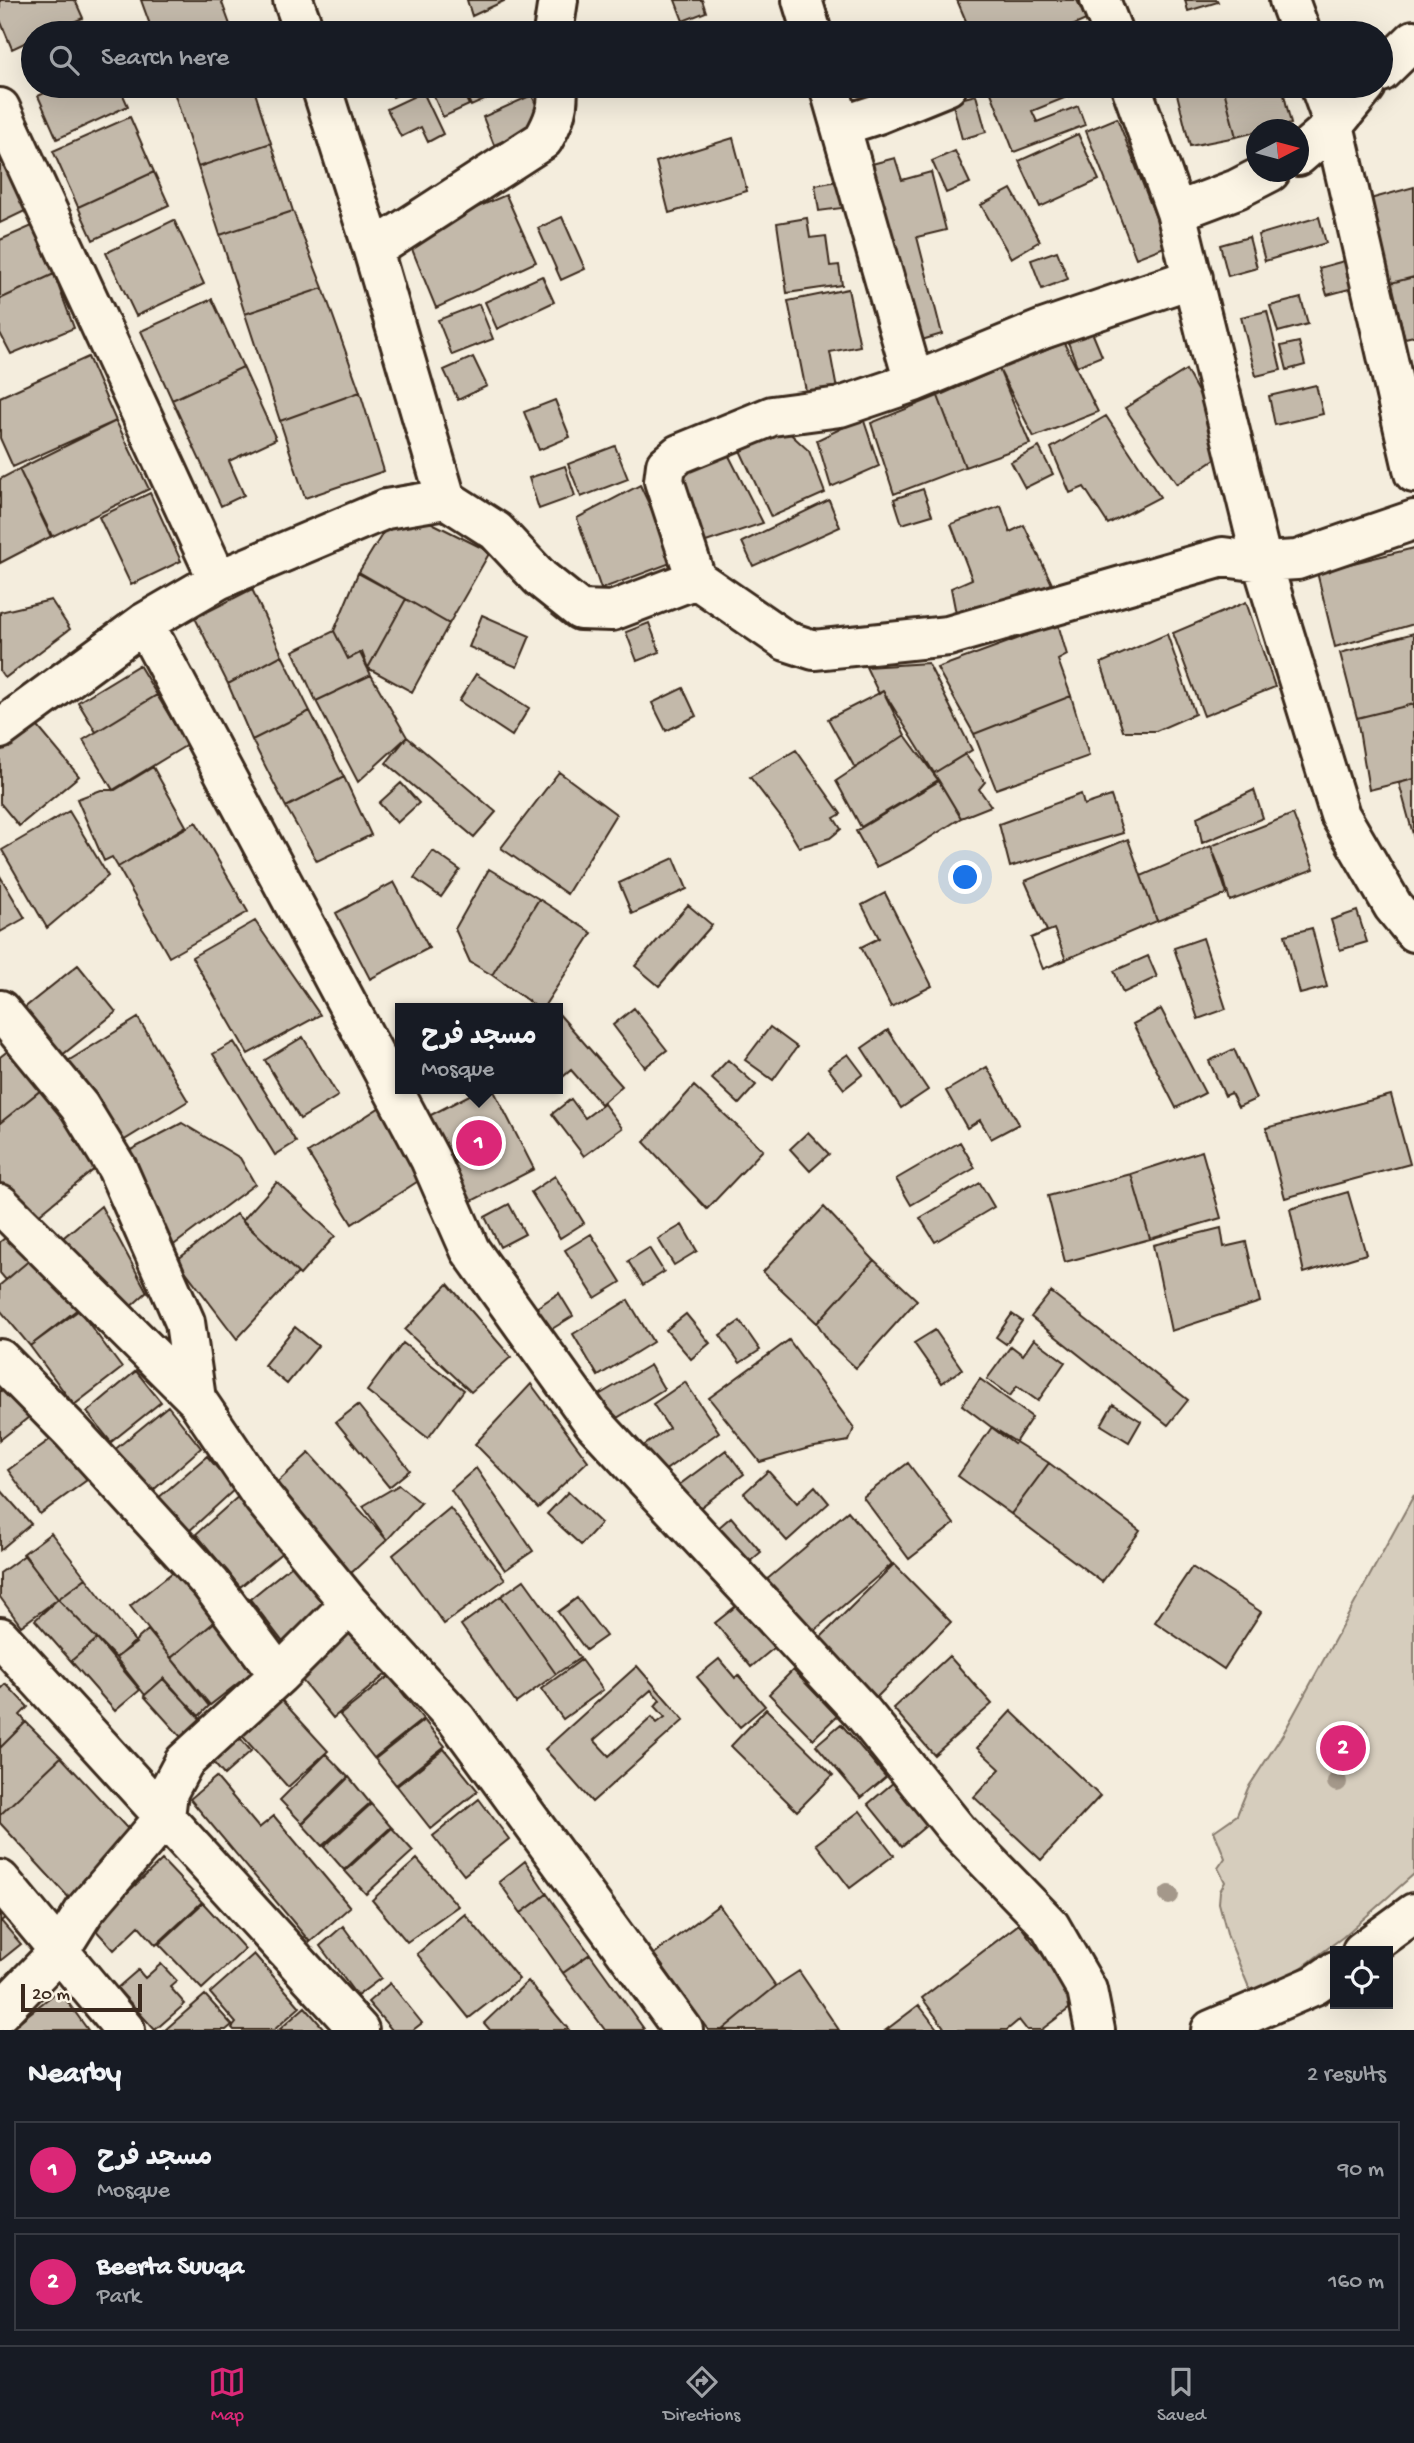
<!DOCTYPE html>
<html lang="en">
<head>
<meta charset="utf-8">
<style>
	:root { --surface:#171b24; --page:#242831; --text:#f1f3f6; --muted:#9ea1a6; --line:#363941; --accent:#db2777 }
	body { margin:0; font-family:"Gochi Hand","Playpen Sans Arabic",sans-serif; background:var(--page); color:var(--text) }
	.controls { position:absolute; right:21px; bottom:21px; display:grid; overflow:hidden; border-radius:0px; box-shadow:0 7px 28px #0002 }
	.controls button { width:63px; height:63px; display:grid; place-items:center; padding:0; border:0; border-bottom:2px solid var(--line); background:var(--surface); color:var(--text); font:35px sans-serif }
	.compass { position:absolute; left:1246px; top:119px; width:63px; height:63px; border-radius:50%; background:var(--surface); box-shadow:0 7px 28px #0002; rotate:84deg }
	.scale { position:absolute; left:21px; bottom:18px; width:121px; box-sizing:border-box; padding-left:7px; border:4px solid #3b2a1e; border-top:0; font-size:19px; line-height:24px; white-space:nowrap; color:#3b2a1e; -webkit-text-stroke:5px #fcf5e5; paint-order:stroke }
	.you { position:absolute; left:966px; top:878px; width:24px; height:24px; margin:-18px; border:5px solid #fff; border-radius:50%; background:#1a73e8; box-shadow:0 0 0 10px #1a73e833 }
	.badge { display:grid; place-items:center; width:46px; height:46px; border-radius:50%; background:var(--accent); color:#fff; font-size:23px; font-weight:700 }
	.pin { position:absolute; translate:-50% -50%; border:4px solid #fff; box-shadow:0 2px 7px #0006 }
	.popup { position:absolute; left:395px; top:1003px; width:168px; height:91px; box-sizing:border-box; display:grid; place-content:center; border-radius:0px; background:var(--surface); filter:drop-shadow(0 2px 5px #0005); font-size:23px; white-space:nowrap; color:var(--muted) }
	.popup b { font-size:26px; color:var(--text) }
	.popup::after { content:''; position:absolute; left:50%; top:100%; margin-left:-14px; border:14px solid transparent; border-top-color:var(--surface) }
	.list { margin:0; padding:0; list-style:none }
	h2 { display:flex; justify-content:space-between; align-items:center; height:91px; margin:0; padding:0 28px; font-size:30px }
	h2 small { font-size:23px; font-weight:400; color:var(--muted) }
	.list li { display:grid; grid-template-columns:46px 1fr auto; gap:21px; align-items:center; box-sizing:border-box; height:98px; margin:0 14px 14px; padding:0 14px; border:2px solid var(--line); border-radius:0px }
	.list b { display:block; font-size:26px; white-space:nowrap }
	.list p { margin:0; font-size:23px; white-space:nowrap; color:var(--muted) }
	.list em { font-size:23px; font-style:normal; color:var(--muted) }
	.icon { flex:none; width:38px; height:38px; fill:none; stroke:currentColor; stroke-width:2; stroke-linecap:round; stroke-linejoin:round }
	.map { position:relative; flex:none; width:1414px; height:2030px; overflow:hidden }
	.search { position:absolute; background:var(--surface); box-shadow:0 7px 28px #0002; left:21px; right:21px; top:21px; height:77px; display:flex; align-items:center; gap:18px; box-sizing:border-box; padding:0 24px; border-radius:38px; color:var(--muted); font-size:26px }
	.sheet { height:315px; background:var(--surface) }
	nav { display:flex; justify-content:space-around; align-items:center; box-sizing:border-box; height:98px; border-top:2px solid var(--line); background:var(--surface); font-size:19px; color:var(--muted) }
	nav a { display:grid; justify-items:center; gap:4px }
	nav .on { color:var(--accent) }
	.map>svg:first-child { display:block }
	.green { fill:#d6cdbd; stroke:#887c6e; stroke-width:2 }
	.building { fill:#c3b9aa; stroke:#3b2a1e; stroke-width:2; fill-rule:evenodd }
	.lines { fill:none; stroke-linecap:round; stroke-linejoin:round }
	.minor-casing { stroke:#3b2a1e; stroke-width:44 }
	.minor { stroke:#fcf5e5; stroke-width:38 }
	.tree { fill:#a4988a }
</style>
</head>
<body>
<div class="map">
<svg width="1414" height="2030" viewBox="0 0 1414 2030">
	<rect width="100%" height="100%" fill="#f4eddd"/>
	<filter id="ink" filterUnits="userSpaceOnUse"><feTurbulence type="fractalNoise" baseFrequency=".0143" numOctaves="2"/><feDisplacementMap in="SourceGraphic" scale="14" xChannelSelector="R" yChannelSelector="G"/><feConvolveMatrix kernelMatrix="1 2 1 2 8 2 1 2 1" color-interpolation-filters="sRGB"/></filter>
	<g filter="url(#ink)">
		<!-- green -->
		<path class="green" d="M1414,1495V1874L1343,1937L1277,1986L1261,1992L1250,1990L1228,1937L1219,1903L1220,1891L1225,1882L1218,1868L1225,1858L1214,1831L1237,1815L1248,1788L1283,1734Z"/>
		<!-- building -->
		<path class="building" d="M0,0H75L83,18L47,33H33V39L12,49L0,20Z
			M141,0H221L233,33H153Z
			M467,0H506L472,16Z
			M675,0H702L706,12L683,21Z
			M957,0H1077L1086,20L1056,33H971Z
			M1185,0H1217L1218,2L1188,11Z
			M60,86H119L128,106L57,139L38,96Z
			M184,86H253L271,143L198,167L173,89Z
			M388,86H418L393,97Z
			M429,86H460L469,105L443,117Z
			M463,86H516L471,106Z
			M1001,86H1082L1084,90L1032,111L1037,122L1078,106L1085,125L1014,152L990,90Z
			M1175,86H1223L1236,137L1190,146Z
			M1223,86H1282L1291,124L1268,130H1256V132L1236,137Z
			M423,92L443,134L428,142L421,127L401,137L387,109Z
			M532,95L544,124L494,145L483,117Z
			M976,95L986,132L962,139L952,101Z
			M130,117L154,172L78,207L53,151Z
			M1117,118L1167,246L1136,258L1086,131Z
			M1078,134L1099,180L1040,207L1019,161Z
			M733,138L747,191L669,213L656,162Z
			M271,143L293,211L220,235L198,167Z
			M0,148L29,209L0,223Z
			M955,151L970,183L946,193L932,161Z
			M895,158L902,180L931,172L946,230L917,237L942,334L915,342L868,165Z
			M154,172L169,205L93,240L78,207Z
			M838,181L842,208L819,211L815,185Z
			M1414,187V277L1391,283L1370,199Z
			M1011,189L1040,241L1011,258L981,205Z
			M506,195L536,262L436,308L407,237Z
			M293,211L323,288L245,314L220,235Z
			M562,217L585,269L561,280L538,228Z
			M1319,217L1326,243L1265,261L1258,235Z
			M807,218L810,238L826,236L830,266L839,265L842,285L787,293L777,223Z
			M174,220L204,284L136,316L106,253Z
			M32,226L36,235L49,229L60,251L46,257L54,274L0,299V240Z
			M1249,237L1257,268L1228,276L1220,245Z
			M1057,251L1068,279L1042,289L1031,260Z
			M1344,261L1353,288L1327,295L1319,268Z
			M54,274L74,328L11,354L0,333V299Z
			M542,276L554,302L497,329L485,302Z
			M1414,277V336L1405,338L1391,283Z
			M323,288L360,392L280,421L245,314Z
			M848,289L860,346L830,352L838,395L808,401L788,301Z
			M1301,298L1308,324L1278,332L1270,306Z
			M212,299L243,367L172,400L141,331Z
			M479,304L493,339L452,355L438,320Z
			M1267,311L1281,370L1256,376L1241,317Z
			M1092,332L1102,356L1077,366L1068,342Z
			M1299,342L1305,365L1287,370L1281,346Z
			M1064,343L1098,412L1034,437L999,369Z
			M88,357L116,421L13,467L0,438V397Z
			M473,357L487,386L458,400L444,370Z
			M243,367L276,439L229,461L244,495L221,506L172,400Z
			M999,369L1030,444L965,467L938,396Z
			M1186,370L1226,443L1221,455L1177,484L1125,408Z
			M1316,385L1323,414L1275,425L1269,396Z
			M360,392L384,471L305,498L280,421Z
			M938,396L965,467L894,494L871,423Z
			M555,400L570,437L539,450L524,412Z
			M1106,416L1160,497L1108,524L1084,487L1070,493L1051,448Z
			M863,418L879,466L831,487L817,440Z
			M116,421L149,489L51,537L19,469Z
			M783,427L809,451L825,493L771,517L738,446Z
			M615,446L628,479L581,497L568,464Z
			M1039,447L1053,474L1025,488L1011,462Z
			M727,452L763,523L703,543L682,506L681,471Z
			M565,466L575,496L539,509L529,478Z
			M19,469L52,536L0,563V479Z
			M640,485L676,561L601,589L577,518Z
			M923,489L932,515L902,524L894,499Z
			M150,493L181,561L131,585L99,517Z
			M829,500L840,527L753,566L742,542Z
			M1001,506L1010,532L1024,525L1052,584L957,619L951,588L972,579L951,524Z
			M420,517L490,552L449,624L359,572L386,528Z
			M1414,548V624L1335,647L1317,572Z
			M358,573L406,599L368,668L362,652L348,659L334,631Z
			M252,589L282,655L228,684L195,618Z
			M406,599L449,624L412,692L368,668Z
			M51,600L70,629L5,678L0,671V612Z
			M1246,602L1275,687L1204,716L1173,633Z
			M482,615L530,636L517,667L469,647Z
			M649,623L660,652L637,661L626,632Z
			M1058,624L1067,655L1058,660L1071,696L974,734L937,668Z
			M334,631L348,659L360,653L371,675L316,701L293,651Z
			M1414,633V704L1357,718L1340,653Z
			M1167,634L1195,714L1156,731H1123L1101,663Z
			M282,655L310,711L252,740L228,684Z
			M928,663L972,750L934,773L883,691L879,694L866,667Z
			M139,665L157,695L96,732L78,702Z
			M476,674L529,708L512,736L459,701Z
			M371,675L407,737L358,782L316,701Z
			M683,688L696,716L666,731L652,703Z
			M883,691L905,735L855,768L828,719Z
			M157,695L187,745L113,790L83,740Z
			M1071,696L1089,756L996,789L974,734Z
			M1414,704V779L1369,790L1357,718Z
			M310,711L344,777L286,807L252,740Z
			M34,722L79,776L19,826L0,803V751Z
			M905,735L938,780L861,827L836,781Z
			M407,737L496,812L474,837L386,763Z
			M796,750L841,814L834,818L841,829L830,838L799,847L782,819L750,777Z
			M965,754L985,782L979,789L991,806L961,818L934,773Z
			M153,767L186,826L118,867L112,857L104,861L77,799L101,790H115Z
			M559,772L616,814L567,894L501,848Z
			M344,777L371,835L317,861L286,807Z
			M1414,779V838L1399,783Z
			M939,781L961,818L907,852L876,867L856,831Z
			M401,783L419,803L397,823L379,803Z
			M1254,790L1263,818L1202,843L1197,817Z
			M1081,794L1084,805L1111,796L1123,833L1010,867L999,824Z
			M69,811L108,876L47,928L2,850Z
			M1293,814L1314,869L1230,901L1223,876L1211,846Z
			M196,822L248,912L169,957L118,867Z
			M1128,839L1157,921L1043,969L1031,938L1047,931L1025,881Z
			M1211,846L1227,894L1157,921L1141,876Z
			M433,851L460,870L441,897L414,878Z
			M674,858L687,889L632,914L619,883Z
			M489,869L539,899L492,975L470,962L455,929Z
			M0,876L25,918L0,932Z
			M394,882L429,948L370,979L336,913Z
			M885,893L932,986L891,1007L861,947L879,938L862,905Z
			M539,899L592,933L543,1008H538L492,975Z
			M688,905L712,925L659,986L635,966Z
			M1357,911L1367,942L1340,950L1331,920Z
			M255,921L320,1015L248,1054L192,957Z
			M1312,928L1327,987L1300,994L1285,935Z
			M1054,929L1066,960L1043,969L1031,938Z
			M1203,938L1226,1009L1198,1019L1174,948Z
			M1148,956L1157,977L1123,993L1114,971Z
			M78,965L116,1012L61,1056L23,1009Z
			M634,1008L667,1050L645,1067L613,1025Z
			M1161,1009L1205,1093L1176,1108L1133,1024Z
			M558,1013L622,1086L601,1104L571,1070L558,1081Z
			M138,1018L188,1101L113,1147L63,1064Z
			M770,1027L797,1047L773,1080L745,1060Z
			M888,1030L928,1090L901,1108L862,1048Z
			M303,1037L338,1096L300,1119L265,1060Z
			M234,1042L296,1142L275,1155L213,1054Z
			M1234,1049L1256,1099L1238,1107L1231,1093L1225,1096L1209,1061Z
			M9,1050L41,1090L0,1123V1057Z
			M848,1054L863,1074L844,1089L828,1068Z
			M728,1060L756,1085L739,1104L711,1078Z
			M987,1067L1019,1124L991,1139L980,1120L967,1128L946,1091Z
			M694,1086L763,1150L707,1209L644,1142Z
			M481,1089H493L534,1169L468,1203L425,1118Z
			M41,1090L102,1163L31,1221L0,1183V1123Z
			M1391,1095L1410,1164L1285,1198L1266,1128Z
			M571,1099L585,1118L604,1104L622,1128L584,1156L552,1114Z
			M382,1106L426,1176L352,1224L308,1153Z
			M182,1123L240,1158L255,1184L171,1247L121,1155Z
			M808,1132L829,1154L810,1171L790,1149Z
			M960,1142L975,1168L911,1205L896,1179Z
			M1202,1151L1221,1218L1150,1239L1131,1174Z
			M1131,1174L1150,1239L1065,1262L1048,1196Z
			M555,1176L584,1223L560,1238L531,1192Z
			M277,1182L335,1236L300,1275L242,1221Z
			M980,1183L994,1207L935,1242L920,1218Z
			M1348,1192L1366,1254L1304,1273L1290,1209Z
			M509,1204L525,1234L500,1247L485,1217Z
			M101,1206L147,1292L119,1317L58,1242Z
			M824,1207L874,1260L817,1323L763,1272Z
			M236,1214L298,1273L237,1339L177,1260Z
			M682,1225L697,1251L674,1265L658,1239Z
			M1221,1228L1224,1247L1246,1242L1260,1302L1171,1331L1153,1245Z
			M10,1234L31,1259L6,1280L0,1273V1242Z
			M591,1234L621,1282L595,1298L565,1250Z
			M649,1248L664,1272L643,1285L628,1261Z
			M31,1259L79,1310L30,1346L0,1310V1285Z
			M874,1260L917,1300L856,1368L831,1345L817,1323Z
			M448,1284L511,1357L471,1392L405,1330Z
			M1051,1292L1188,1400L1168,1425L1031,1317Z
			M559,1293L573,1316L547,1332L533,1310Z
			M628,1300L653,1342L598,1376L573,1334Z
			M78,1309L122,1368L74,1405L30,1346Z
			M686,1314L710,1343L691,1359L666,1330Z
			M1012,1314L1022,1321L1006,1344L996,1337Z
			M740,1321L760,1350L740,1363L720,1335Z
			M295,1327L318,1346L287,1384L264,1365Z
			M935,1330L962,1369L942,1383L914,1343Z
			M1034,1339L1065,1362L1038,1401L1017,1386L1010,1396L987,1379L1011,1346L1023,1355Z
			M789,1340L854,1428L849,1441L809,1448L760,1462L709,1398Z
			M403,1343L464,1390L428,1438L367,1391Z
			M650,1365L664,1389L612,1421L597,1396Z
			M136,1371L161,1402L111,1442L87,1412Z
			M980,1379L1032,1417L1014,1444L962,1405Z
			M0,1380L29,1417L0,1440Z
			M685,1382L719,1432L657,1476L639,1449L669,1428L653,1404Z
			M531,1384L588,1461L538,1508L475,1444Z
			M1113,1404L1141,1421L1129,1442L1101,1425Z
			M358,1405L410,1470L389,1487L336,1422Z
			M168,1406L201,1448L150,1493L113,1451Z
			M992,1427L1049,1463L1011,1514L958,1476Z
			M55,1436L87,1480L40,1514L8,1470Z
			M726,1450L744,1474L697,1510L679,1485Z
			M309,1453L387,1540L349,1575L272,1487Z
			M207,1456L235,1489L187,1533L157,1499Z
			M908,1463L954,1524L909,1559L863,1497Z
			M1049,1463L1140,1531L1102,1582L1011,1514Z
			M476,1468L533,1551L505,1570L451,1490Z
			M768,1471L797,1503L815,1486L829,1503L787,1541L744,1493Z
			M399,1485L421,1503L387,1540L363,1506Z
			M0,1489L31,1524L0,1550Z
			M568,1492L601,1523L581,1545L547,1514Z
			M240,1495L284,1551L240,1587L196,1534Z
			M450,1508L505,1579L444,1624L393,1555Z
			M848,1511L892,1564L810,1634L765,1581Z
			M731,1517L761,1552L741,1569L711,1534Z
			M51,1533L86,1578L58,1599L23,1554Z
			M25,1555L58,1599L21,1626L0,1597V1573Z
			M296,1562L333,1608L286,1646L250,1599Z
			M894,1564L951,1622L874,1700L816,1642Z
			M1192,1567L1261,1612L1224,1669L1155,1622Z
			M177,1569L217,1620L171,1658L130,1606Z
			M86,1578L136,1643L116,1658L58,1599Z
			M524,1580L580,1658L556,1674L501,1596Z
			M501,1596L556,1674L516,1703L461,1625Z
			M577,1598L606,1636L586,1650L558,1612Z
			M58,1599L97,1639L71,1661L35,1620Z
			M740,1603L775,1647L751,1667L715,1623Z
			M217,1620L256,1669L209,1706L171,1658Z
			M354,1624L391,1670L333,1718L296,1673Z
			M148,1630L210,1705L199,1716L163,1679L145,1695L116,1658Z
			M97,1639L140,1690L115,1711L71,1661Z
			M949,1656L992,1704L934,1755L893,1708Z
			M719,1659L735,1678L738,1675L765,1706L740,1727L697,1677Z
			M581,1660L603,1690L563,1719L541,1689Z
			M637,1666L684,1720L592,1802L545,1749ZM651,1690L660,1700L655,1706L665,1717L657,1723L652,1717L609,1756L594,1740Z
			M793,1670L837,1716L813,1739L769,1694Z
			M389,1676L423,1719L374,1758L340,1715Z
			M164,1678L210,1730L190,1747L144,1696Z
			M6,1684L28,1707L20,1715L26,1722L0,1748V1690Z
			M276,1694L328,1751L288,1787L236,1729Z
			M766,1709L833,1775L797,1811L731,1746Z
			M1011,1711L1100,1796L1041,1860L974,1797L1000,1769L977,1748Z
			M424,1720L445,1746L396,1785L375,1759Z
			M26,1722L61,1757L0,1815V1748Z
			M841,1724L886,1777L861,1798L816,1745Z
			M234,1731L251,1751L224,1775L207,1755Z
			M444,1749L478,1791L431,1829L397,1786Z
			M326,1754L348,1777L302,1823L280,1800Z
			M61,1757L139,1841L72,1901L0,1823V1815Z
			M216,1777L259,1828L274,1816L350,1907L310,1942L190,1799Z
			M349,1777L370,1803L322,1846L302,1824Z
			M894,1782L928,1824L902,1846L868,1804Z
			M479,1799L509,1839L464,1875L433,1836Z
			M371,1804L391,1827L344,1870L324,1847Z
			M860,1811L894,1855L850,1888L816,1844Z
			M392,1828L413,1851L366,1894L345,1871Z
			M417,1859L458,1906L407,1942L372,1900Z
			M162,1860L202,1902L156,1945L139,1926L114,1950L92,1926Z
			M525,1861L547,1894L521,1913L499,1882Z
			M0,1894L14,1911L1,1921L21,1944L0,1961Z
			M547,1894L590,1954L563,1973L521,1913Z
			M203,1903L245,1949L202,1989L159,1944Z
			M719,1905L776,1986L722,2030H708L654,1954Z
			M465,1914L519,1979L469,2018L417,1954Z
			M1019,1924L1078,2002L1041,2030H1027L1019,2020L1007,2030H946L922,1998Z
			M343,1926L381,1978L357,1996L320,1946Z
			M254,1954L300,2007L274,2030H234L232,2028L236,2023L210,1993Z
			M590,1954L644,2029L643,2030H605L563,1973Z
			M161,1964L177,1981L170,1987L185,2004L155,2030L117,1988L138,1970L145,1978Z
			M799,1971L839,2030H722L776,1986Z
			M528,1981L569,2030H490L484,2023Z
			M390,1983L422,2023L413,2030H392L368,2002Z
			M59,1990L88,2030H9Z
			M205,1995L232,2025L226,2030H165Z
			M919,2005L938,2030H886Z
			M305,2007L325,2030H279Z"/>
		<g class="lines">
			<defs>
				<path id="minor" d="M293,0L305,33
					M802,0L812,33
					M1100,0L1113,33
					M1289,0L1301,33
					M553,33L558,0
					M1381,72L1414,40
					M829,86L914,382
					M1131,86L1176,212L1262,562L1340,815L1393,906L1414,932
					M1320,86L1334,125L1414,473
					M0,108L218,580
					M841,126L878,114L947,86
					M1298,156L1334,125L1366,86
					M1176,212L1237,189L1270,172
					M373,250L543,140C553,123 560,106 557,86
					M446,499L496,531L540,578L580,610L612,611L696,579L786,641L814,650L948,636L1223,557L1262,562L1297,560L1414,520
					M696,579L664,481L666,465L679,454L772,416L840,407L914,382L1043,329L1193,278
					M144,623L430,1159L470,1250L593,1422L863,1713L957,1830L1050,1926L1087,1990L1095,2030
					M0,729L144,623L218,580L386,509L446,499L373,250L321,86
					M0,1010L79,1106L117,1168L185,1322L196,1399L263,1498L350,1604L457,1720L683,2030
					M0,1204L196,1399
					M0,1359L72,1432L211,1584L279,1675
					M0,1637L359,2030
					M0,1880L125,2030
					M1362,1951L1414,1913
					M0,2012L60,1950L85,1910L165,1817L168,1792L184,1762L279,1675L350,1604
					M1211,2030L1315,1985L1335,1971"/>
			</defs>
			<!-- minor casing -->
			<use href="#minor" class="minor-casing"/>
			<!-- minor -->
			<use href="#minor" class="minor"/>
		</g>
		<!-- trees -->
		<g class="tree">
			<circle cx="1358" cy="1733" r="10"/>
			<circle cx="1337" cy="1782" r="10"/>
			<circle cx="1169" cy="1895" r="10"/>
		</g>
	</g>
</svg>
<div class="controls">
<button><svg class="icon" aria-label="locate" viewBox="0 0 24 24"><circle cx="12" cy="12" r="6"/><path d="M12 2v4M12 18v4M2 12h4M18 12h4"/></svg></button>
</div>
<svg class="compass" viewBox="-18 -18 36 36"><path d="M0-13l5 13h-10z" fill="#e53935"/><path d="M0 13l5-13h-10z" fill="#9ea1a6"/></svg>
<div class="scale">20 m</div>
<div class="you"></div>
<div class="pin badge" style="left:479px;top:1143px">1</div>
<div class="popup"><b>مسجد فرح</b>Mosque</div>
<div class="pin badge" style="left:1343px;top:1748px">2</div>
<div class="search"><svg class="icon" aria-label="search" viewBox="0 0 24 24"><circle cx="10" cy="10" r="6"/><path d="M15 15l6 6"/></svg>Search here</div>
</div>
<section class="sheet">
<h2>Nearby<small>2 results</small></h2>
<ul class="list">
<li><span class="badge">1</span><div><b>مسجد فرح</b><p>Mosque</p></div><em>90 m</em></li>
<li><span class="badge">2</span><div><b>Beerta Suuqa</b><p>Park</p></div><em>160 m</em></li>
</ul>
</section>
<nav>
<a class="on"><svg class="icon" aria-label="map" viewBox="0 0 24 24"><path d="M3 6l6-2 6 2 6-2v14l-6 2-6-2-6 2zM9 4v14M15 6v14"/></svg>Map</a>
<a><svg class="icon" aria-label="directions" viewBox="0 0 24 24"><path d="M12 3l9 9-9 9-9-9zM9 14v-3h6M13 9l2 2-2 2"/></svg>Directions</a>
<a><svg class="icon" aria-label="saved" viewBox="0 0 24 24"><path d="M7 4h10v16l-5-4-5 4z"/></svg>Saved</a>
</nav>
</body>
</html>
